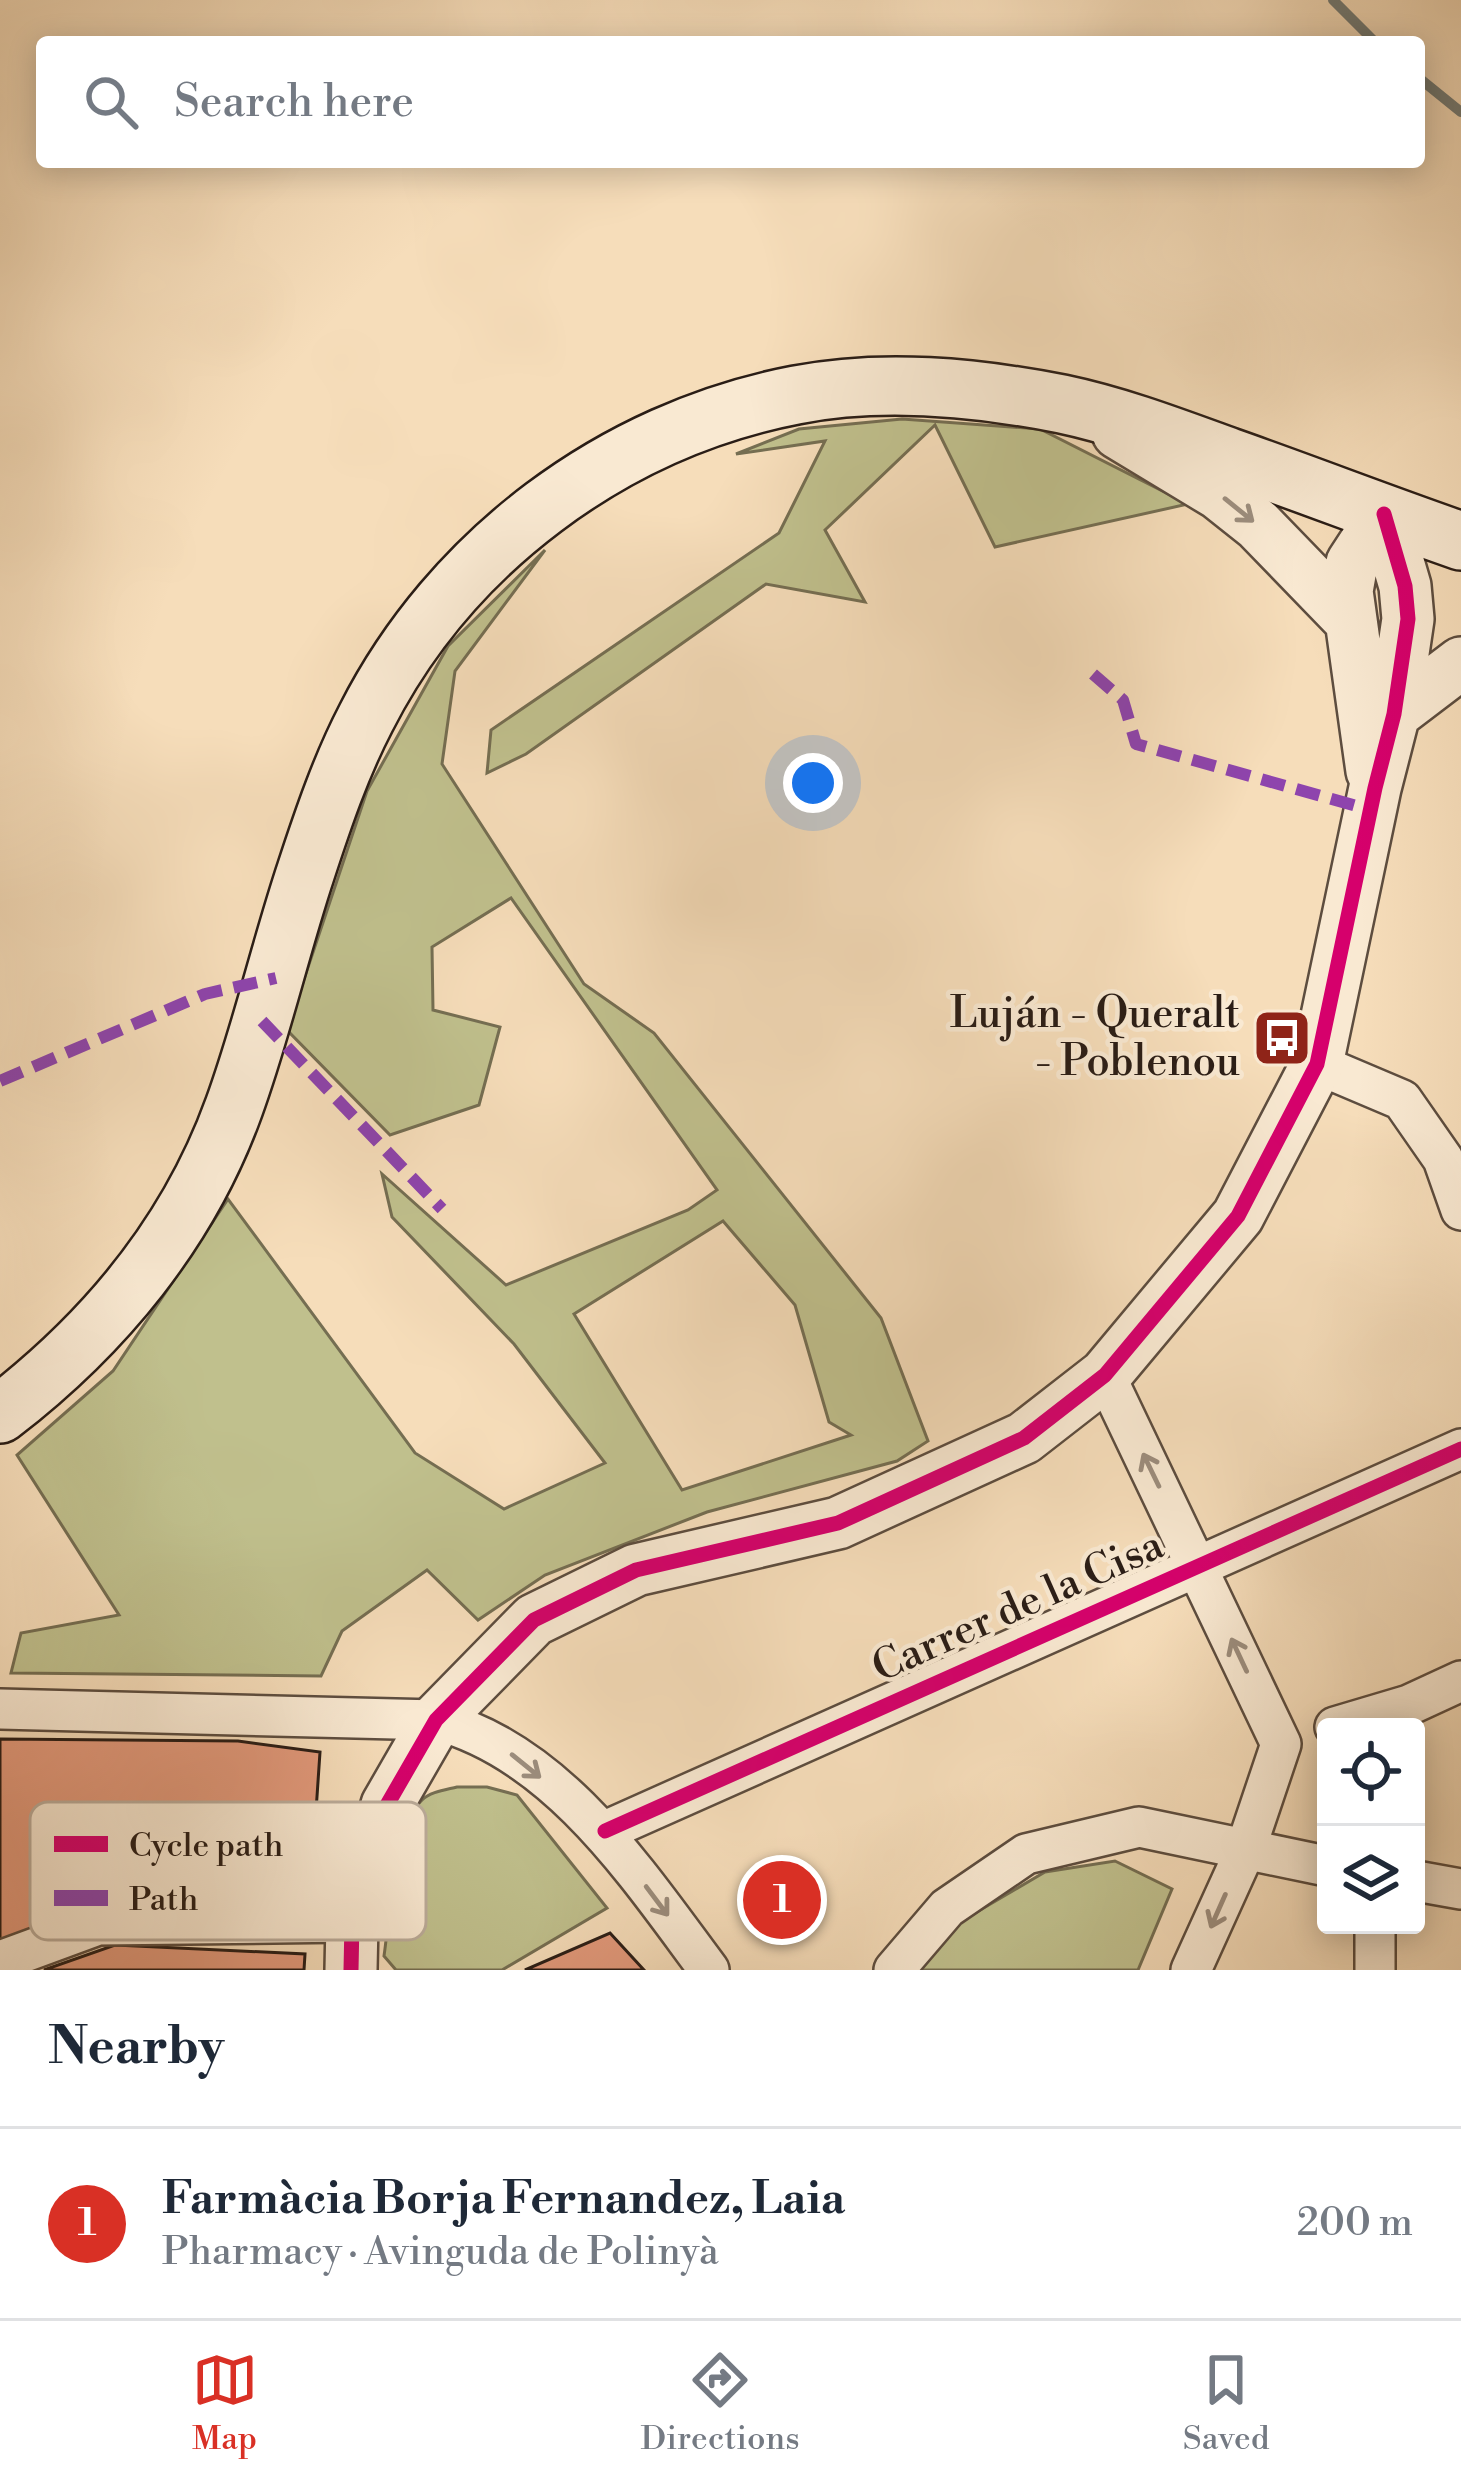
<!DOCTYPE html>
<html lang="en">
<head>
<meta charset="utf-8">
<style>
	:root { --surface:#fff; --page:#f6f6f7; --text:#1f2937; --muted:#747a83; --line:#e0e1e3; --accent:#d93025 }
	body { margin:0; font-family:"Libre Bodoni",serif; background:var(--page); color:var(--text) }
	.controls { position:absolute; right:36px; bottom:36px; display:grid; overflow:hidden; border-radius:12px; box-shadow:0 6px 30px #0003 }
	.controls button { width:108px; height:108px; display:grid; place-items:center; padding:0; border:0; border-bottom:3px solid var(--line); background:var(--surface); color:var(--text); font:60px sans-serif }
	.you { position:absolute; left:813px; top:783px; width:42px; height:42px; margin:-30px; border:9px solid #fff; border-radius:50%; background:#1a73e8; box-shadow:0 0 0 18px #1a73e833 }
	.badge { display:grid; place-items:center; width:78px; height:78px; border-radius:50%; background:var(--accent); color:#fff; font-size:39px; font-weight:700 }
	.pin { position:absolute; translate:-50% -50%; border:6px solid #fff; box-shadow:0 3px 12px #0006 }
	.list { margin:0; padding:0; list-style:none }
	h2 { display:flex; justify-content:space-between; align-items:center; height:156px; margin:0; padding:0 48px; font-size:51px }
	h2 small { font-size:39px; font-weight:400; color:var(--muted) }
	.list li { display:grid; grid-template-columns:78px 1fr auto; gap:36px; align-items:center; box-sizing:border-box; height:192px; padding:0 48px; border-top:3px solid var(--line) }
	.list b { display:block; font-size:45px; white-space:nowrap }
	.list p { margin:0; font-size:39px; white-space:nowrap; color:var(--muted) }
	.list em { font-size:39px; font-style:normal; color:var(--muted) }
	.icon { flex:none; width:66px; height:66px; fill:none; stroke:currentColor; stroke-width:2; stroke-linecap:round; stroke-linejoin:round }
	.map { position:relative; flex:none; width:1461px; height:1970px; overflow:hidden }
	.search { position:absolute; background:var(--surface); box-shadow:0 6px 30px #0003; left:36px; right:36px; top:36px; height:132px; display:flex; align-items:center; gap:30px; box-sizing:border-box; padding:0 42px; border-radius:12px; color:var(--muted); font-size:45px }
	.sheet { height:348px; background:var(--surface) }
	nav { display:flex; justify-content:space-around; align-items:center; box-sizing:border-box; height:168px; border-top:3px solid var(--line); background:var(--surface); font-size:33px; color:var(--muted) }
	nav a { display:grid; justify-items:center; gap:6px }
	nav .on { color:var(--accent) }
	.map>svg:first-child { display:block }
	.green { fill:#c0c08d; stroke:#756e52; stroke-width:3; fill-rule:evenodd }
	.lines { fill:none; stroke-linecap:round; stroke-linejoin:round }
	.stream { stroke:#717b78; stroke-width:10 }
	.building { fill:#e2997b; stroke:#2a1d16; stroke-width:3 }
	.minor-casing { stroke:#5d4d3f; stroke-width:44 }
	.tertiary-casing { stroke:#5d4d3f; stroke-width:56 }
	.secondary-casing { stroke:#2a1d16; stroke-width:62 }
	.minor { stroke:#f9e9d2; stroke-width:39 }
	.tertiary { stroke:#f9e9d2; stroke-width:51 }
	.secondary { stroke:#f9e9d2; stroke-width:57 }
	.quiet { stroke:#8e44ad; stroke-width:12; stroke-dasharray:24 12; stroke-linecap:butt }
	.cycleway-casing { stroke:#f9e9d2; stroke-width:22 }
	.cycleway { stroke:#d6006c; stroke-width:15 }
	.oneway { stroke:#9c8d7d }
	.labels { text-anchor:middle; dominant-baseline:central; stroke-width:9; stroke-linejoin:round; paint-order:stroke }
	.poi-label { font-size:42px; fill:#2a1d16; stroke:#f9e9d2; text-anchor:end }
	.street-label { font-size:42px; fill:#2a1d16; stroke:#f9e9d2 }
	.key { fill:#f9e9d2; stroke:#bbac9a; stroke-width:3 }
	.key-label { font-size:33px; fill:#2a1d16 }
</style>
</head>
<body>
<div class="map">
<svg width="1461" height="1970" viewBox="0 0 1461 1970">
	<rect width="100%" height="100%" fill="#f6ddba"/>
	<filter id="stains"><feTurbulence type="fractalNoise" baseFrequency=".00167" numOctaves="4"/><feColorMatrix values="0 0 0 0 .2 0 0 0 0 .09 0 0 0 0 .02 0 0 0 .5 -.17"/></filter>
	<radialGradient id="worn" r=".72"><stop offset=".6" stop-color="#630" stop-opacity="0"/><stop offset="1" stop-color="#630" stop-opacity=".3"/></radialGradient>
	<!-- green -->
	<path class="green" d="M902,419L1040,429L1188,504L995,547L935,425L825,530L865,602L766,584L526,754L487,773L491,730L779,533L825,441L736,454L799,429Z
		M545,550L455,671L442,764L584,984L654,1033L881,1318L928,1441L897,1461L707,1512L545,1575L478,1620L427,1570L342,1631L321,1676L11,1673L21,1633L119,1615L17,1455L113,1371L228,1199L415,1453L504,1509L605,1463L514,1344L392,1217L382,1174L506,1285L688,1210L717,1190L511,898L432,947L433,1010L500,1027L479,1105L390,1135L287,1030L367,791L448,646ZM723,1221L795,1305L829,1422L851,1435L682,1490L574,1314Z
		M457,1787H487L517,1795L607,1908L502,1970H396L384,1956C390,1916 393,1828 422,1800C430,1792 445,1790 457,1787Z
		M1115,1861L1172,1889L1138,1970H920L958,1923L1045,1872Z"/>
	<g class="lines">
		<!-- stream -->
		<path class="stream" d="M1333,0L1375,42
			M1419,78L1461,112"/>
	</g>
	<!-- building -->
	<path class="building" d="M0,1739L238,1741L320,1752L309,1915L0,1946Z
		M610,1933L644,1970H525Z
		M115,1945L305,1954L304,1970H44Z"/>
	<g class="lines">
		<defs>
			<path id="minor" d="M1317,1064L1402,1100L1443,1159L1461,1210
				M1105,1375L1281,1744
				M0,1709L436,1720C558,1752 638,1875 709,1970
				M1335,1727L1409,1705L1461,1681
				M605,1831L1461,1449
				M1416,1881L1461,1889
				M1375,1925V1970
				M0,1961L98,1925L352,1922
				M894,1970L947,1908L1026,1854L1139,1827L1326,1866
				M1191,1970L1245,1851L1281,1744"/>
			<path id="tertiary" d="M1118,433L1219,494L1258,525L1349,619
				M1394,714L1461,663
				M1372,771L1347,591L1352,563L1384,514
				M351,1970L352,1922L387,1805L436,1720L534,1620L636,1570L838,1523L1024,1438L1105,1375L1238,1216L1317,1064L1375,788L1394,714L1408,619L1405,586L1384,514"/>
			<path id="secondary" d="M0,1414C104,1334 189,1232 234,1107C262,1030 280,949 306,871C323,819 341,766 366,718C450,552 613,430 796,395C883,378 975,387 1062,404C1119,416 1174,437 1229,457C1306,484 1383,514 1461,541"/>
		</defs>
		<!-- minor casing -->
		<use href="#minor" class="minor-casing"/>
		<!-- tertiary casing -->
		<use href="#tertiary" class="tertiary-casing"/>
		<!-- secondary casing -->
		<use href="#secondary" class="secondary-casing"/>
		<!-- minor -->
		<use href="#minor" class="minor"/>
		<!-- tertiary -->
		<use href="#tertiary" class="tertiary"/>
		<!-- secondary -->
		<use href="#secondary" class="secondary"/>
		<!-- quiet -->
		<path class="quiet" d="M1093,674L1123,700L1136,744L1371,810
			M262,1021L442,1209
			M0,1081L205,994L276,978"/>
		<defs>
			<path id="cycleway" d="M605,1831L1461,1449
				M351,1970L352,1922L387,1805L436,1720L534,1620L636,1570L838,1523L1024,1438L1105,1375L1238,1216L1317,1064L1375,788L1394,714L1408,619L1405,586L1384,514"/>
		</defs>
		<!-- cycleway casing -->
		<use href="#cycleway" class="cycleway-casing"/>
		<!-- cycleway -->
		<use href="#cycleway" class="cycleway"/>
	</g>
	<!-- one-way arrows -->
	<defs><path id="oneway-shaft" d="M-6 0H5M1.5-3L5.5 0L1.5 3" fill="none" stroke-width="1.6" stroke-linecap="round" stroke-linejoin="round" transform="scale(3)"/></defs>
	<g class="oneway">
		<use href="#oneway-shaft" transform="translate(1239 510) rotate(39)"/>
		<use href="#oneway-shaft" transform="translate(1151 1470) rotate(-116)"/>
		<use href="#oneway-shaft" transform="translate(1239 1655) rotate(-115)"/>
		<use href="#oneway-shaft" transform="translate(526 1766) rotate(39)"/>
		<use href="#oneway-shaft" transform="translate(657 1901) rotate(53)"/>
		<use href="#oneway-shaft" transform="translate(1218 1911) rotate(114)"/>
	</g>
	<!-- icons -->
	<defs>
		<symbol id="bus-square" viewBox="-11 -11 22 22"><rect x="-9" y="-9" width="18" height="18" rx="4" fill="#8f2418" stroke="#f9e9d2"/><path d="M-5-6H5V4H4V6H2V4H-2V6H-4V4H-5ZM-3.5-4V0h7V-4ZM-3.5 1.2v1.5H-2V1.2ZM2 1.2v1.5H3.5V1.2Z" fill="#fff"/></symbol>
	</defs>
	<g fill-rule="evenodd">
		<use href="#bus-square" x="1249" y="1005" width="66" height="66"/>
	</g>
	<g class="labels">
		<!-- poi labels -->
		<g class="poi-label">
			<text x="1240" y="1014">Luján - Queralt<tspan x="1240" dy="48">- Poblenou</tspan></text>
		</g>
		<!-- street labels -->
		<g class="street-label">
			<text transform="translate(1018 1607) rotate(-24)">Carrer de la Cisa</text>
		</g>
	</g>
	<!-- legend -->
	<rect x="30" y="1802" width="396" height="138" rx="18" class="key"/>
	<rect x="54" y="1836" width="54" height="16" fill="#d6006c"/>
	<rect x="54" y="1890" width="54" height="16" fill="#8e44ad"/>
	<g class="key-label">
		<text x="129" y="1856">Cycle path</text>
		<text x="129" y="1910">Path</text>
	</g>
	<rect width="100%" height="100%" filter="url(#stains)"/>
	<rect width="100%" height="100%" fill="url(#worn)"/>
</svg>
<div class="controls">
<button><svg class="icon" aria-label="locate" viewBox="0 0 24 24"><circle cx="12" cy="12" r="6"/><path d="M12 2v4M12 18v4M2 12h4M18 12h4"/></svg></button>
<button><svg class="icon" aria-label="layers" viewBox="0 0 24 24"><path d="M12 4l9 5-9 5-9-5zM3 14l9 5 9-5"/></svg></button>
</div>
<div class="you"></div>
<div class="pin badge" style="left:782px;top:1900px">1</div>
<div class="search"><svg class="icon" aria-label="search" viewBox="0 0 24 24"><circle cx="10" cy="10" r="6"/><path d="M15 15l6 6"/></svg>Search here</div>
</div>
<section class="sheet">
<h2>Nearby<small></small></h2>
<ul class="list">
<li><span class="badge">1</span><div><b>Farmàcia Borja Fernandez, Laia</b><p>Pharmacy · Avinguda de Polinyà</p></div><em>200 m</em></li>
</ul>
</section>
<nav>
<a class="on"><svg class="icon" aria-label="map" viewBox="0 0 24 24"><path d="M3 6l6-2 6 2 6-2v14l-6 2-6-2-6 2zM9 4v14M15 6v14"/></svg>Map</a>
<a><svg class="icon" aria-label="directions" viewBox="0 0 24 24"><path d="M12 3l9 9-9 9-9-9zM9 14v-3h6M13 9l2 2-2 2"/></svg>Directions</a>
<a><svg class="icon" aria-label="saved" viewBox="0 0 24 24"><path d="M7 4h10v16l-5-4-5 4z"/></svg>Saved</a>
</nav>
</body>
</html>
